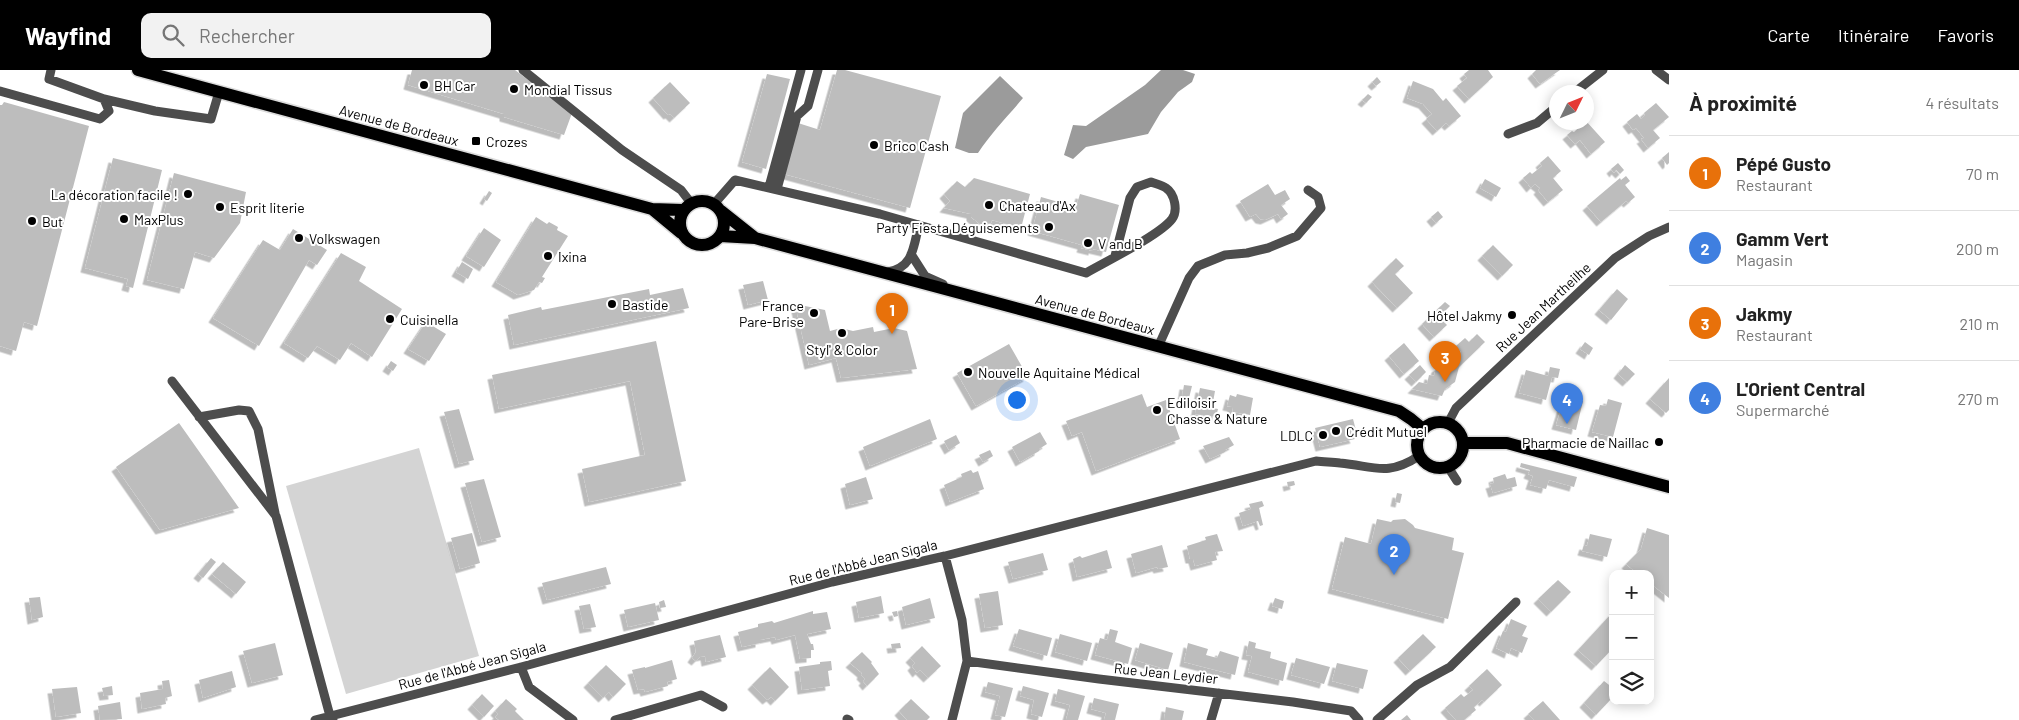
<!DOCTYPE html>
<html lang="fr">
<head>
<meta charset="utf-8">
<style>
	:root { --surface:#fff; --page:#f2f2f2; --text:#222; --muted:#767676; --line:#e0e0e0; --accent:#000 }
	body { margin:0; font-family:Barlow,sans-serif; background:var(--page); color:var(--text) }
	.controls { position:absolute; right:15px; bottom:15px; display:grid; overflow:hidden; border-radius:10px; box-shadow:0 2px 12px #0003 }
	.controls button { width:45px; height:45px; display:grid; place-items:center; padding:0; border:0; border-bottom:1px solid var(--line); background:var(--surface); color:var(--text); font:25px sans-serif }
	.compass { position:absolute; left:1549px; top:15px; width:45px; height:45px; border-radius:50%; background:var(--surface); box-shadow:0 2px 12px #0003; rotate:47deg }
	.you { position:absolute; left:1016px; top:329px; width:18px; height:18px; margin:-12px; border:4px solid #fff; border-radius:50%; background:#1a73e8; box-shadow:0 0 0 8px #1a73e833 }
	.badge { display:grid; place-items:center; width:32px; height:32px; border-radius:50%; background:var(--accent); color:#fff; font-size:16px; font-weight:700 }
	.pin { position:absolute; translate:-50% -41px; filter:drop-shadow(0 1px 2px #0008) }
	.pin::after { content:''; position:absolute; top:26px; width:18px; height:15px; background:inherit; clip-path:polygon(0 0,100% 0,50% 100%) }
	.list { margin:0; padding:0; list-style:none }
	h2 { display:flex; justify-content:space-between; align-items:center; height:65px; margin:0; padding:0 20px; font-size:21px }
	h2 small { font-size:16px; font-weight:400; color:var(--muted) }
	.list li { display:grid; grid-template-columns:32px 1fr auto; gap:15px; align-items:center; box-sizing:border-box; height:75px; padding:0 20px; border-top:1px solid var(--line) }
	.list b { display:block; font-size:19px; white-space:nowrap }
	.list p { margin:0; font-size:16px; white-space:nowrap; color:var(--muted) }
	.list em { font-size:16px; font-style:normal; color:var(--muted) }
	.icon { flex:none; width:28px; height:28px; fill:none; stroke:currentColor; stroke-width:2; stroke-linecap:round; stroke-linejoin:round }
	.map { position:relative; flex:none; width:1669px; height:650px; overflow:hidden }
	header { display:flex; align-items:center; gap:30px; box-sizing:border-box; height:70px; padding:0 25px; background:var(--accent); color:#fff }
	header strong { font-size:24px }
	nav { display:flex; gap:28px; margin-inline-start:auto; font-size:18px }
	.search { width:350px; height:45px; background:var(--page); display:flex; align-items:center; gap:12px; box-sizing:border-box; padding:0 18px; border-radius:10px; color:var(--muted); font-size:19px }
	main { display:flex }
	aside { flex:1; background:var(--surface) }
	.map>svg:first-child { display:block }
	.green { fill:#d4d4d4 }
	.water { fill:#9b9b9b }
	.building { fill:#bdbdbd; filter:url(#shadow) }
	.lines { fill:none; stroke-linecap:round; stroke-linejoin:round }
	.major-casing { stroke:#dbdbdb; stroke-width:15 }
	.minor { stroke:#4d4d4d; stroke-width:9 }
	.major { stroke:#000; stroke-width:12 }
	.poi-dot { fill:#000; stroke:#fff; stroke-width:2 }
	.labels { text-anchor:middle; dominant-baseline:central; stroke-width:4; stroke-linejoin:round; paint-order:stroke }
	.poi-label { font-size:14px; fill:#000; stroke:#fff; text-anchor:start }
	.street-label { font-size:14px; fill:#000; stroke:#fff }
</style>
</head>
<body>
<header>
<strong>Wayfind</strong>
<div class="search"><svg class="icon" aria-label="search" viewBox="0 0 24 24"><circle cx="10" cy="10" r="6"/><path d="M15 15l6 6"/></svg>Rechercher</div>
<nav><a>Carte</a><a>Itinéraire</a><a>Favoris</a></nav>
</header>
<main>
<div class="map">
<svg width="1669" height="650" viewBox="0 0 1669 650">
	<defs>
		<filter id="shadow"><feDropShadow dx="-4.5" dy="4.5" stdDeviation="0" flood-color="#0004"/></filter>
	</defs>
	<rect width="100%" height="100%" fill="#fff"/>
	<!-- green -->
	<path class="green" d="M419,378L479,586L346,624L286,416Z"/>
	<!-- water -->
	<path class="water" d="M1161,0H1183L1195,4L1192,12L1178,22L1161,42L1148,64L1086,77L1073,89L1064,85L1073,55L1086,56L1145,15Z
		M1000,6L1023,28C1008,46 991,63 978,83H969L955,78L963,43Z"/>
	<!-- building -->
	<path class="building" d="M412,0H515L572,43L564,65L504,47V44L408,15Z
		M837,0H845L941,26L910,138L784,104L798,53L820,60Z
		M1469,0H1488L1493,7L1469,29L1457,16L1467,8L1464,4Z
		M1536,0H1560L1540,14L1532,4Z
		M767,4L790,9L766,99L742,92Z
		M1377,7L1381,12L1376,16L1372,12Z
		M1413,11L1433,19L1443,31L1446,28L1461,46L1449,56L1446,53L1437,61L1426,49L1432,44L1423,34L1407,28Z
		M670,12L690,33L674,48L670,44L668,45L653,28Z
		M1368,24L1372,27L1366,33L1362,30Z
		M4,32L89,56L37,256L24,252L16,281L0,276V35H2Z
		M1656,33L1669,47L1653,60L1660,68L1648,78L1641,69L1644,68L1636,58L1633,60L1627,52L1637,44L1641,49L1645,45L1644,43Z
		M1586,51L1605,72L1591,84L1580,70L1575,74L1567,65L1572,61L1574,62Z
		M1669,82V93L1667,95L1662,88Z
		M1548,86L1561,101L1553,108L1563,120L1548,132L1538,120L1540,118L1535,114L1531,118L1523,108L1530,102L1532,104L1542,96L1540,93Z
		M113,88L162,100L133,218L126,216L128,209L85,198Z
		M1618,93L1624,100L1620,104L1616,100L1614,103L1611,99Z
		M174,103L246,122L240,153L214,188L195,182L184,219L147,210Z
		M1626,106L1630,111L1625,115L1635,127L1628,133L1626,131L1601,152L1587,136L1620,108L1621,110Z
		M974,108L1030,124L1021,158L992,150L991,153L981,155L971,147V144L944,138L950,131L944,124L957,111L965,117Z
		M1485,109L1501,118L1496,127L1480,118Z
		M1268,114L1275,125L1285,120L1290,129L1281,135L1288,144L1281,149L1278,144L1265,150L1260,149L1256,144L1250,147L1240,131Z
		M489,121L492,123L487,131L484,129Z
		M1080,124L1119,135L1106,182L1093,179V181L1081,178L1082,175L1032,161L1041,127L1076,137Z
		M1438,141L1443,147L1436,153L1431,147Z
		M536,147L547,154L549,152L558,157L557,160L568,166L542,207L545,208L542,213L539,212L534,220L518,225L496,212Z
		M484,158L501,170L484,197L466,186Z
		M293,159L327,180L317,195L309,190L259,276L213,248L263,170L280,180Z
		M1493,175L1513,195L1502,206L1482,186Z
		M341,183L366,197L359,211L402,239L372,287L351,273L340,290L317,276L308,288L284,273Z
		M1396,188L1404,196L1395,204L1413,223L1397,238L1372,212Z
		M462,192L473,199L468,209L456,202Z
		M763,211L768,230L748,235L743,215Z
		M683,218L689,238L514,275L508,245L541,237L542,240L649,219L650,225Z
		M1617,219L1628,229L1611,250L1599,240Z
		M1445,232L1450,236L1439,247L1447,255L1434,267L1422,254Z
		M795,234L825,240L830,261L841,258L853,261L873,257L874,262L894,258L907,261L917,299L841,308L836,288L809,295Z
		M426,252L446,264L429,291L408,279Z
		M1477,264L1485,272L1459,297L1455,312L1445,319L1442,326L1412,319L1419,312L1427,314L1429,305L1434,306L1436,298L1440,296L1448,298L1450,291L1461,282L1456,276L1465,268L1469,272Z
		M656,271L686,411L589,432L582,399L645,385L630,311L499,339L492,305Z
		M1585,272L1593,278L1589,285L1580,279Z
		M1404,273L1419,291L1404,304L1389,286Z
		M1009,274L1028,307L976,336L957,303Z
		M391,291L397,295L393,301L387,297Z
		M1420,295L1426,302L1416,312L1409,305Z
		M1625,295L1635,304L1627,312L1618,304Z
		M1550,297L1560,299L1558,308L1552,307L1546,330L1519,323L1526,300L1548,306Z
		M1669,308V340L1666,343L1650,329Z
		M1184,315L1192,316L1189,328L1182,327Z
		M1200,318L1215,321L1212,338L1218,339L1216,347L1195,344Z
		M1142,324L1147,337L1166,330L1180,369L1096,401L1082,362L1072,366L1066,351Z
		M1237,324L1253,328L1250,345L1233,342L1232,337L1227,336L1230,325L1236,327Z
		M1565,326L1583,331L1576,360L1556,355Z
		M1608,329L1622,333L1613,367L1592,362L1600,335L1606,336Z
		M459,339L474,390L459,394L444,342Z
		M930,349L937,369L870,396L863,377Z
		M1353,349L1357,364L1353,365L1355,369L1320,377L1315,358Z
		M179,353L239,438L160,460L116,397Z
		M1040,362L1047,374L1039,379V381L1020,392L1012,377Z
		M956,365L960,373L949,380L944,371Z
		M1229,367L1234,375L1225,380V382L1210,389L1203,376Z
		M990,380L993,386L983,392L979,385Z
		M1521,393L1577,407L1574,417L1549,410L1546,419L1530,415L1533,406L1528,404L1530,400L1520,397Z
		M971,400L973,403L978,401L984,419L950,432L944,415L962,407L961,404Z
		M1505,404L1507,409L1515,407L1517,416L1493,423L1490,414L1494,413L1493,408Z
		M866,407L873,429L850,435L845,414Z
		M484,409L501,467L482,472L465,413Z
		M1294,411L1295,415L1288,417L1287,412Z
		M1397,423L1402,424L1400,433L1395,432Z
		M1262,431L1264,436L1259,438L1263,455L1260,456L1258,451L1243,456L1239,443L1251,439L1249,434Z
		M1377,449L1391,452L1393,450L1405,449L1413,455L1415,458L1454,468L1452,480L1464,483L1448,549L1332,519L1345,467L1371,474Z
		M1647,458L1669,465V528L1650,513V504H1638L1626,494L1641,479Z
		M472,463L480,493L460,499L451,468Z
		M1217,464L1223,481L1215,482L1217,490L1195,496L1193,489H1190L1187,476L1206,470L1205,467Z
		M1590,464L1612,469L1607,487L1582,481L1584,475L1587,476Z
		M1162,475L1168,497L1158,499L1157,497L1136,503L1131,484Z
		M1107,480L1112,498L1077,507L1073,489L1080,486L1082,488Z
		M1043,483L1048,500L1013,509L1008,492Z
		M211,488L216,492L203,508L198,504Z
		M223,492L246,512L236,524L212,504Z
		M606,497L611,514L547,530L542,513Z
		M1558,510L1571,522L1551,542L1538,529Z
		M998,521L1003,555L985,558L979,524Z
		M881,526L884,543L859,548L856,532Z
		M40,527L43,547L32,550L29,528Z
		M930,528L935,548L906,555L902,537Z
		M1275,528L1284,531L1282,539L1272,536Z
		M664,530L666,537L660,538L659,532Z
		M655,533L659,550L628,557L624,540Z
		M590,534L596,557L584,559L579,536Z
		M813,541V544L827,542L831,559L807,564L811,574H813L814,580H811V588L800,589L795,565L776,570L775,567L760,570V573L742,577L738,562L758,557V554L772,551L774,553Z
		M897,541L898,546L894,547L892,542Z
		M1613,542V578L1596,596L1578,580Z
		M1511,549L1527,556L1522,566L1528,568L1522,583L1511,578L1509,584L1496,578L1503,561L1506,562Z
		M1019,559L1052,568L1047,586L1013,576Z
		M1110,559L1118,561L1115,572L1132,578L1128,594L1095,585L1100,568L1107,570Z
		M1060,564L1092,573L1087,591L1055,582Z
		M1423,564L1436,577L1410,601L1398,588Z
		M720,565L726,587L706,592L705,586L700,587L696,591L692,588L696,582L694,571Z
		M1249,571L1256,573L1255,578L1271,582L1270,588L1287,593L1283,611L1248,602L1252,586L1246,585Z
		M275,573L283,605L252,613L243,581Z
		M900,573L901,578L892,579L891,574Z
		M1140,573L1173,583L1168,600L1135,590Z
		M1188,573L1208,579L1206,585L1217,588L1220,581L1239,587L1235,605L1184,592Z
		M922,576L941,596L928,608L920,600L917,603L912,596L915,593L910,588Z
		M862,582L872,592L871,593L879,604L867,616L863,611L865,609L861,605L862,603L850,593Z
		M1296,588L1330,597L1324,614L1291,605Z
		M672,590L677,609L667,612L668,616L645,622L644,619L638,620L632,600L645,597V598Z
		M831,591L832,600L828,601L830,616L802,620L799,597L820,594V592Z
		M1337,593L1368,600L1363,619L1332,611Z
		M606,595L626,614L613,627L609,622L603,628L588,613Z
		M770,597L789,617L775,631L771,627L767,630L752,615Z
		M1487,599L1502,615L1484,632L1482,630L1474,637L1476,640L1464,650H1456L1445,638L1461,624L1464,627L1468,624L1473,620L1469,616Z
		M232,601L236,617L203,628L199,610Z
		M169,610L172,626L165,628L166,634L142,639L140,623L163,619L162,611Z
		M1604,611L1613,618V627L1596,645L1584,633Z
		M988,612L1013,618L1005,647L995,645L1000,626L985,622Z
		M112,616L113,625L104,626L102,618Z
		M1023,616L1049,623L1042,647L1031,644L1034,630L1020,626Z
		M77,617L81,643L56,647L52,619Z
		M1058,619L1085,626L1078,650H1066L1070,635L1055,631Z
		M482,624L494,636L484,647L472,635Z
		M1094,628L1119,634L1115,650H1104L1106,643L1091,639Z
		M506,629L517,639L515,641L524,650H499L495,647L498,644L495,641Z
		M911,629L930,647L927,650H907L899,641Z
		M1543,631L1560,650H1534L1528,644Z
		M120,632L122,649L100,650L98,636Z
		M1166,637L1184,641L1182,650H1164Z
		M1407,645L1411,650H1401Z"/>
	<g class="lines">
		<defs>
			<path id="major" d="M138,0L652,139L683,140
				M680 153a22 22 0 1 1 44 0a22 22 0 1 1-44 0Z
				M652,139L681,163
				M721,141L755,168
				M720,166L755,168L1399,341L1411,349L1423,359
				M1417 375a23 23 0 1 1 46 0a23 23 0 1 1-46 0Z
				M1463,373H1507L1669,417"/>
		</defs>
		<!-- major casing -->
		<use href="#major" class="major-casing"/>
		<!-- minor -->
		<path class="minor" d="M523,0L622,80L681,120L691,133
			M1656,0L1669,10
			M0,21L100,49L109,41L104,29L49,9L51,0
			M1575,22L1603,0
			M104,29L155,41L211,49L219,22
			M1508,64L1537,53L1556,37
			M769,117L801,0
			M777,119L797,46L808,36L818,0
			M714,134L735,110L880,144L1086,203C1105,192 1160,165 1172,149C1178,141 1175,124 1166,118C1162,115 1156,114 1151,112L1137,117L1130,128L1115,186
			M911,184L925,206L943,214
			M888,202C914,197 913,177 919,155
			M1158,277L1189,208L1198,196L1225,185L1247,183L1268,178L1297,166L1321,138L1318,127L1308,120
			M172,311L276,446L330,646L333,650
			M199,347L239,340L249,341L258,359L275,443
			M1448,353L1456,338L1615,188L1649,166L1669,157
			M1448,397L1457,411
			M945,486L962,550L967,591L952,650
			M967,591L1099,609L1293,632L1351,641L1359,650
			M521,597L529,617L573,650
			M847,649L849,650
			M315,650L521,597L832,512L945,486L1316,391C1324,392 1332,392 1340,393C1374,396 1387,407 1419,386
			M615,650L701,625L723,637
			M1211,650L1219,623
			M1377,650L1417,615L1450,597L1516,532"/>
		<!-- major -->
		<use href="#major" class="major"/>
	</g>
	<!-- markers -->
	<g class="poi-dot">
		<circle cx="424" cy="15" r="5"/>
		<circle cx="514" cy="19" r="5"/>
		<rect x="471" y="66" width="10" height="10" rx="2.5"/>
		<circle cx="874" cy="75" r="5"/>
		<circle cx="188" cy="124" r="5"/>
		<circle cx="989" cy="135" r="5"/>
		<circle cx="220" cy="137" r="5"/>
		<circle cx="124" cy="149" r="5"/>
		<circle cx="32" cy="151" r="5"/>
		<circle cx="1049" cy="157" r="5"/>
		<circle cx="299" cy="168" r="5"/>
		<circle cx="1088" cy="173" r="5"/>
		<circle cx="548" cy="186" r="5"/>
		<circle cx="612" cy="234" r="5"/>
		<circle cx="814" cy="243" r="5"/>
		<circle cx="1512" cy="245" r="5"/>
		<circle cx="390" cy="249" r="5"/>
		<circle cx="842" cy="263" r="5"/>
		<circle cx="968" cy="302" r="5"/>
		<circle cx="1157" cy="340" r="5"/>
		<circle cx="1336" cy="361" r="5"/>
		<circle cx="1323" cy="365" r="5"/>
		<circle cx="1659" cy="372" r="5"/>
	</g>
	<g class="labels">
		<!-- poi labels -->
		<g class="poi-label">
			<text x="434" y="15">BH Car</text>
			<text x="524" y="19">Mondial Tissus</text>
			<text x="486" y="71">Crozes</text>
			<text x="884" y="75">Brico Cash</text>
			<text x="178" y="124" text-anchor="end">La décoration facile !</text>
			<text x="999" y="135">Chateau d'Ax</text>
			<text x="230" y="137">Esprit literie</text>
			<text x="134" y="149">MaxPlus</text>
			<text x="42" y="151">But</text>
			<text x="1039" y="157" text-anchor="end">Party Fiesta Déguisements</text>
			<text x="309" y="168">Volkswagen</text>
			<text x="1098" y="173">V and B</text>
			<text x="558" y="186">Ixina</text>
			<text x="622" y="234">Bastide</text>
			<text x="804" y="235" text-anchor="end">France<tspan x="804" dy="16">Pare-Brise</tspan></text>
			<text x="1502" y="245" text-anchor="end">Hôtel Jakmy</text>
			<text x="400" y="249">Cuisinella</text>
			<text x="842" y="279" text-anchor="middle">Styl' &amp; Color</text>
			<text x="978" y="302">Nouvelle Aquitaine Médical</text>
			<text x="1167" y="332">Ediloisir<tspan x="1167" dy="16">Chasse &amp; Nature</tspan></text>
			<text x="1346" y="361">Crédit Mutuel</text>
			<text x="1313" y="365" text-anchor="end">LDLC</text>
			<text x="1649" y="372" text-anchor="end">Pharmacie de Naillac</text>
		</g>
		<!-- street labels -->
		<g class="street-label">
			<text transform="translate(399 55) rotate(15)">Avenue de Bordeaux</text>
			<text transform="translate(1543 237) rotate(-43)">Rue Jean Martheilhe</text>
			<text transform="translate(1095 244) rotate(15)">Avenue de Bordeaux</text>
			<text transform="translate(863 492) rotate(-14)">Rue de l'Abbé Jean Sigala</text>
			<text transform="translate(472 595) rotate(-15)">Rue de l'Abbé Jean Sigala</text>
			<text transform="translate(1166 603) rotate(6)">Rue Jean Leydier</text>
		</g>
	</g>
</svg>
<div class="controls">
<button>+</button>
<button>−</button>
<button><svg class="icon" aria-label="layers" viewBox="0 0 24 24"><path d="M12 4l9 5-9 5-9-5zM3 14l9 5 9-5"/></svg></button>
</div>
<svg class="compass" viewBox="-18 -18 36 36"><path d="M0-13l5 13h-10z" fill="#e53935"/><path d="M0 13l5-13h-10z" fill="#767676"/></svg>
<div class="you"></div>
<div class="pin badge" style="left:892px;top:264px;background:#e8710a">1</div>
<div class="pin badge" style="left:1394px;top:505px;background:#3f7fe0">2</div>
<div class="pin badge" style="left:1445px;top:312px;background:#e8710a">3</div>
<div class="pin badge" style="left:1567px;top:354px;background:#3f7fe0">4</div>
</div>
<aside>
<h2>À proximité<small>4 résultats</small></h2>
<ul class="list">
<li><span class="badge" style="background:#e8710a">1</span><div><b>Pépé Gusto</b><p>Restaurant</p></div><em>70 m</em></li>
<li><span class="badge" style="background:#3f7fe0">2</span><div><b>Gamm Vert</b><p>Magasin</p></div><em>200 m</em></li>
<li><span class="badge" style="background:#e8710a">3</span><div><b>Jakmy</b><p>Restaurant</p></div><em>210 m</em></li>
<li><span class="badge" style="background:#3f7fe0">4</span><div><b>L'Orient Central</b><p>Supermarché</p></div><em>270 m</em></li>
</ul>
</aside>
</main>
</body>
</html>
